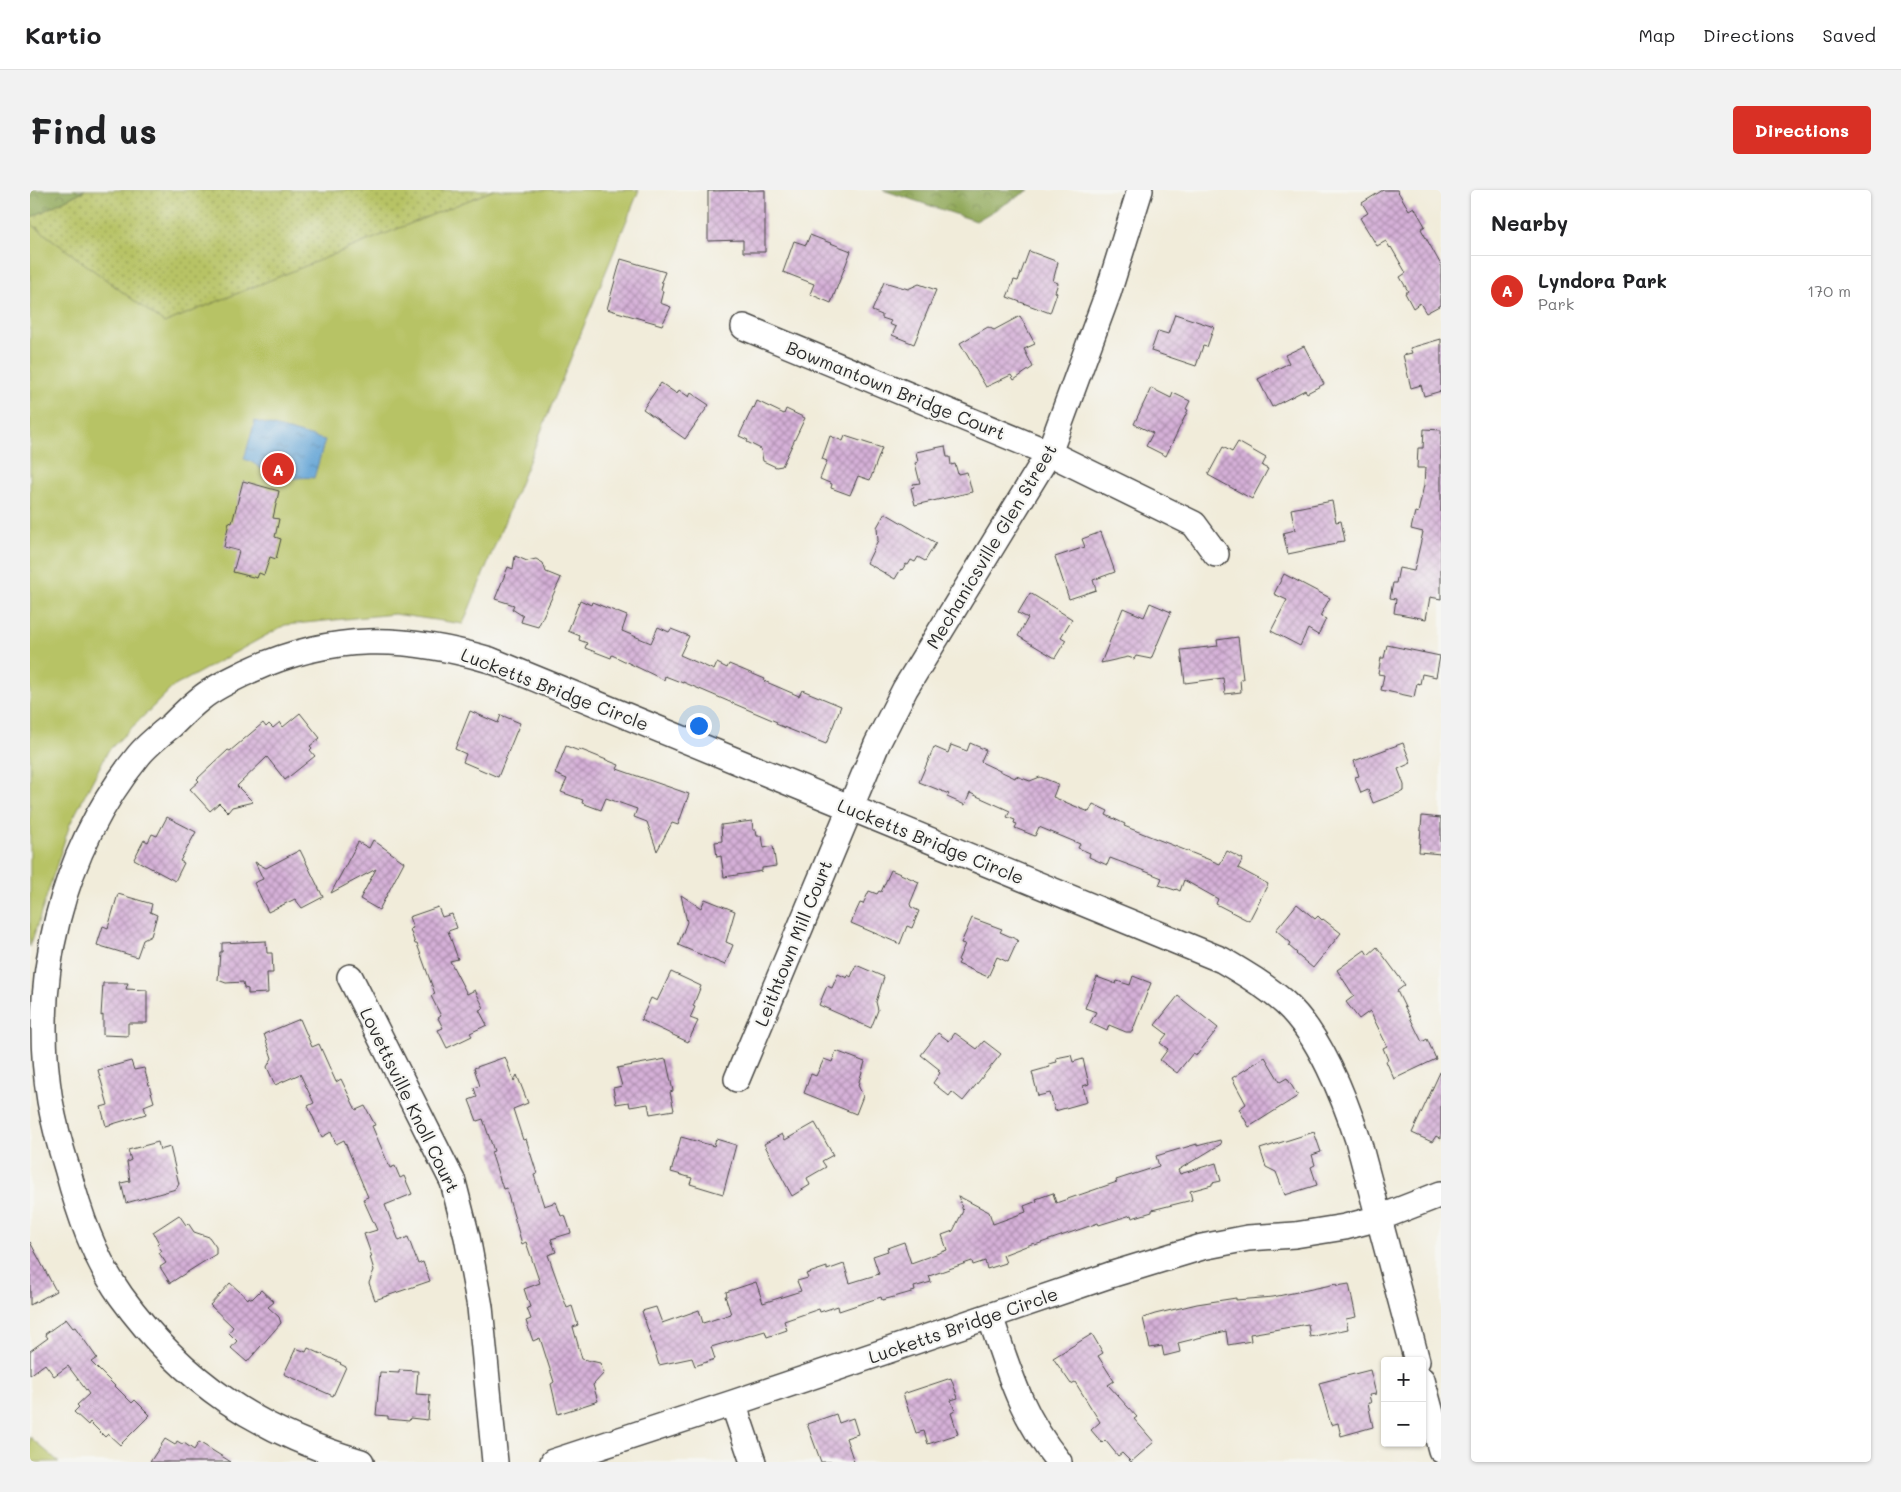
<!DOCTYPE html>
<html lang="en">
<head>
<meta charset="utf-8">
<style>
	:root { --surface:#fff; --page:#f2f2f2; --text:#202124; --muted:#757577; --line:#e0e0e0; --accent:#d93025 }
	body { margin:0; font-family:Mali,sans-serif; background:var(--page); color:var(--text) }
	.controls { position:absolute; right:15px; bottom:15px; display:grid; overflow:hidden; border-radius:5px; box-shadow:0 1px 4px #0004 }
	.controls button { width:45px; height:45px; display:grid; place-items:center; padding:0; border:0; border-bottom:1px solid var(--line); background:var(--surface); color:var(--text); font:25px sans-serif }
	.you { position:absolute; left:668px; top:535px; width:18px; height:18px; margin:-12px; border:4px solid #fff; border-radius:50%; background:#1a73e8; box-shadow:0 0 0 8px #1a73e833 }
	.badge { display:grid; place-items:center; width:32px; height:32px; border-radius:50%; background:var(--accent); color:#fff; font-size:16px; font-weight:700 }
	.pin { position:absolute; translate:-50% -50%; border:2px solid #fff; box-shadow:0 1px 5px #0006 }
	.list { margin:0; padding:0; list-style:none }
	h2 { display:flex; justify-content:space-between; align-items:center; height:65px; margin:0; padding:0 20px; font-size:21px }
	h2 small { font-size:16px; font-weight:400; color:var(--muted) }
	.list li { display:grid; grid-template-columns:32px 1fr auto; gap:15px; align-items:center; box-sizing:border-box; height:70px; padding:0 20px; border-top:1px solid var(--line) }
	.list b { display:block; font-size:19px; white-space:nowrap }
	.list p { margin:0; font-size:16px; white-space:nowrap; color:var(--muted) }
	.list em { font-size:16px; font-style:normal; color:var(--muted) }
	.map { position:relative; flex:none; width:1411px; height:1272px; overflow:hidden; border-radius:5px }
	header { display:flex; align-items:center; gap:30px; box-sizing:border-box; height:70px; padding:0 25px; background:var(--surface); border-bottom:1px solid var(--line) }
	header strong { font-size:24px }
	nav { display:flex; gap:28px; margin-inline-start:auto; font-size:18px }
	.intro { display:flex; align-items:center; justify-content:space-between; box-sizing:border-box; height:120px; padding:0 30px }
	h1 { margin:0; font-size:35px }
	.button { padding:12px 22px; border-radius:5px; background:var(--accent); color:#fff; font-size:18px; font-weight:700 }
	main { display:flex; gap:30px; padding:0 30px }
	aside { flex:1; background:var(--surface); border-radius:5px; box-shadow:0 1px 4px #0004 }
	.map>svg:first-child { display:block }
	.grass { fill:url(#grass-dots); stroke:#717748 }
	.forest { fill:url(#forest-crowns); stroke:#5e6a42 }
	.park { fill:#b7c365; stroke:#717748 }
	.water { fill:url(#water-ripples); stroke:#476880 }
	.building { fill:url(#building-cross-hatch) }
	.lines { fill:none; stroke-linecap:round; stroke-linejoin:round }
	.minor-casing { stroke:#494845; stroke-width:28 }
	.minor { stroke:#fff; stroke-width:25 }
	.labels { text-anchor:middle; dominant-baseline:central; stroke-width:4.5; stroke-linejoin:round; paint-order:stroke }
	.street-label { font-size:18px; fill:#2b2b2b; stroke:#f6f6f2 }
</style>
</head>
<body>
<header>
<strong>Kartio</strong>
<nav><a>Map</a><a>Directions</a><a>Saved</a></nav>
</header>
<div class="intro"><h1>Find us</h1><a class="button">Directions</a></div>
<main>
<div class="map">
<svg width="1411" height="1272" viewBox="0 0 1411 1272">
	<defs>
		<pattern id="grass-dots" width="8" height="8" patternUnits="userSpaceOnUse" patternTransform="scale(1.25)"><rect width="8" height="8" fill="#b7c365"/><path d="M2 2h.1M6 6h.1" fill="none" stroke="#959f53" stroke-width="1.8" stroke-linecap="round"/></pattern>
		<pattern id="forest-crowns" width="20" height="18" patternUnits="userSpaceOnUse" patternTransform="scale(1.25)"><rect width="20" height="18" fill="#91a95a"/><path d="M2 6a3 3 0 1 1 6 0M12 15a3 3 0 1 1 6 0" fill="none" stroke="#778a4b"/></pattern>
		<pattern id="water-ripples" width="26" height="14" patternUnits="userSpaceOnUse" patternTransform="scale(1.25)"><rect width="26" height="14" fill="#63a4d6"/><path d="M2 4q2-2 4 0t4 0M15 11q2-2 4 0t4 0" fill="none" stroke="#5286ae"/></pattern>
		<pattern id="building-cross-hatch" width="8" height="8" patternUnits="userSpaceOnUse" patternTransform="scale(1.25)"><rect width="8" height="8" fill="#d5b0d8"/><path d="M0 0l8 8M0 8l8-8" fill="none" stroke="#ad8faf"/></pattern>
	</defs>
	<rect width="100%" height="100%" fill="#f6f6f2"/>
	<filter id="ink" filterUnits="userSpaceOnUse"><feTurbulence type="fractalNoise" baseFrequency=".02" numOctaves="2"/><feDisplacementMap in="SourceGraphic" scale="10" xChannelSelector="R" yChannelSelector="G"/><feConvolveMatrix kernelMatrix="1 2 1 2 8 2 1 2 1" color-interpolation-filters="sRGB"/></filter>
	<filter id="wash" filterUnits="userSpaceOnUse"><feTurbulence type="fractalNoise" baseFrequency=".0096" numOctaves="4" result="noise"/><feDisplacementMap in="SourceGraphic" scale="20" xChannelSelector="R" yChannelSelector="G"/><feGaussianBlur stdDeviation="1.12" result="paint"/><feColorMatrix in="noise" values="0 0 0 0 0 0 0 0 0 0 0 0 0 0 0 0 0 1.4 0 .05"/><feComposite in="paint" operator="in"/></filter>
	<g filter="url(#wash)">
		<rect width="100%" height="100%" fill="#f1ecda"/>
		<!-- grass -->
		<path class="grass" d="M55,0H464L134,133L0,33V28Z"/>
		<!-- forest -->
		<path class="forest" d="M0,0H55L0,28Z
			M853,0H999L946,31Z"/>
		<!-- park -->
		<path class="park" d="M464,0H609L433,434L364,424L255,435L143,497L78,561L40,634L0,757V33L134,133Z
			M0,1247L29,1272H0Z"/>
		<!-- water -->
		<path class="water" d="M225,231L295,250L284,288C271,286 258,291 245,287C233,283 226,272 214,269Z"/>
		<g id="blocks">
			<!-- building -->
			<path class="building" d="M735,0V62H713V50L678,51V1Z
				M1353,0H1367L1379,20L1384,17L1395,36L1391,39L1411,75V115L1396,123L1390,113L1383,118L1375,103L1378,101L1370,87L1376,83L1361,57L1360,58L1356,51L1347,56L1330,28L1338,23L1332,13Z
				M780,45L821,61L801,113L780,104L784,94L753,82L764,51L776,55Z
				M999,61L1028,72L1023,91L1028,93L1025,102L1027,103L1020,123L977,107L984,90L988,91Z
				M591,69L635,82L631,92H633L631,100L633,101L630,113L641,117L632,135L577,119Z
				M854,92L878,99L889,94L906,100L884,154L862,145L866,137L859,134L861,131L852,128V125L842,121Z
				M1145,124L1184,137L1177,157L1173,156L1166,176L1121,161L1128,141L1138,144Z
				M990,126L1005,154L994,159L1003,177L984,190L981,185L956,197L930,153L958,137L964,140Z
				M1411,149V201L1394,206L1391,195L1381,198L1373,165L1382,163L1380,158Z
				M1274,156L1294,194L1277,203L1275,200L1242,217L1228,189L1259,173L1255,165Z
				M631,193L647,204L649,200L659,207L661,203L679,215L655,249L613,219Z
				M1121,198L1141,208L1143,203L1160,211L1156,219L1158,220L1136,266L1116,256L1123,243L1104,234Z
				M727,211L754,224L756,219L775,228L752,276L746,277L733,271L731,259L717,252L718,250L709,246L723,217L724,218Z
				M1394,239L1411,240V409L1400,407L1396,429L1364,423L1366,409L1360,408L1363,393H1366L1369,378L1384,381L1393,342L1381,339L1385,322L1388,323L1394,295L1395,278H1387L1388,258H1393Z
				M800,246L813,251L815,246L852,258L840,290L828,286L820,305L801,298L802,294L790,289L797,271L792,269Z
				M1208,252L1236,268L1232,276L1238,279L1222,309L1178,285L1193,257L1202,262Z
				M915,256L917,267H920L921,275L925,274L928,284L937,282L942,302L885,315L881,298L884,297L883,294L890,293L885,273L888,272L886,262Z
				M213,291L249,301L243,328L249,329L245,347L251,349L246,369L240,367L234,385L229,383L227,388L203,382L209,361L194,357L199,332L202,333Z
				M1302,311L1306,332L1311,331L1315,351L1306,352V354L1258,364L1253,343L1265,340L1261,319Z
				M855,323L906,353L895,371L888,367L885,372L881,370L878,375L876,374L872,380L871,379L865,389L837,373L848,350L847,337Z
				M1071,342L1085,382L1063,390L1066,400L1039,409L1025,367L1055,357L1052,349Z
				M485,366L497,371L506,369L513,373L516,382L531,388L508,437L491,432L493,426L482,419L484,415L465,409L478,377L483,379Z
				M1254,384L1300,408L1290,426L1296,429L1288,445L1278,439L1270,456L1241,441L1257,410L1244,404Z
				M1000,403L1042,429L1031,447L1036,450L1025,468L988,446L998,428L988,423Z
				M550,410L561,415L562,412L597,426L592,441L621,453L628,437L639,442L641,439L659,446L650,465L684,480L687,473L697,478L699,474L735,489L734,491L769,506L772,500L811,516L796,554L746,534L747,532L653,492V493L635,486L634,490L582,465L581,468L555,458L557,453L549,450L550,446L538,441Z
				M1120,413L1141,422L1121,469L1106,466L1104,469L1098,467L1071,473L1093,418L1114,427Z
				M1208,447L1213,489H1210L1211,502L1195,504L1193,488L1155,493L1151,460L1188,456L1187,450Z
				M1357,455L1410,466L1406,487L1392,484L1390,494L1387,493L1384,507L1351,500L1354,485L1348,484L1351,468H1354Z
				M440,521L468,533L471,525L490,533L468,587L433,572L436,564L425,559Z
				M270,523L290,548L280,556L282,558L280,560L285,566L255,590L237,567L207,596L223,612L202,617L198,622L189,613L180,621L160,599L169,591L167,589L198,560L200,561L233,533L236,537L239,534L243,538L250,532L253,537Z
				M940,553L956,560L951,571L953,573L985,588L986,586L1000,591L1010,587L1028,594L1023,607L1059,622L1063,614L1078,621L1076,625L1095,634L1094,636L1190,674L1197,661L1213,669L1208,678L1238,694L1219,731L1186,714L1188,709L1154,690L1150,701L1146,699L1145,700L1129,695L1132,688L1107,678L1080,668L1077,675L1059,667L1060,663L1048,658L1050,654L1009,637L1005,646L985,638L987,634L984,633L985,630L977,627L980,621L940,603L935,615L917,607L919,604L889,592L904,557L918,563L921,555L937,561Z
				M1373,553L1381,573L1368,579L1374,595V601L1343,613L1338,600L1331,603L1325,587L1329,586L1324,571Z
				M536,556L549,561V559L589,575L587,579L659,604L648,635L642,633L627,661L617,632L604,627L607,619L576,608L571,620L552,613L553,610L531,602L537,589L525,584Z
				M1392,626L1411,628V664L1389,662Z
				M137,627L166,642L150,671L154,673L145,691L104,669L114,650L118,652L122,644L127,646Z
				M722,631L723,640H726L727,646H732L734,658L743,656L746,676L732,678V681L694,687L691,666L687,667L685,652L692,651L691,635Z
				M343,650L374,672L349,720L330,709L346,679L301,703L328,652L339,658Z
				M270,660L293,707L272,718L265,709L238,722L224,693L233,689L225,672L236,678Z
				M861,680L889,692L880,714L881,717L889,721L882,738L877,736L870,754L821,733L830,713L833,714L839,701L847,704L849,701L851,702Z
				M88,704L122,714L120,722L127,725L121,746L113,750L107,767L67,755L73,736L78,738Z
				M651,705L671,718L675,709L705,721L696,752L703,755L695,775L648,755L657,732Z
				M1267,714L1285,729L1288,726L1292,730L1293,729L1311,743L1283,778L1266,764L1267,763L1259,756L1261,753L1246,740Z
				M408,717L412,727L422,724L427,738L418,741L428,769L420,771L437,804L445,800L454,818L449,820L457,835L440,843L442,846L417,858L408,840L413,838L408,828L411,826L401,806L405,804L387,754H385L380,739L383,738L379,727Z
				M942,728L972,739L970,742L988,750L978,772L967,767L958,787L928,774L930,771L928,770L935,754L931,753Z
				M236,751L237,763H242L243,783H237L238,803L218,804V799L214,798L213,792L196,793L188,790L190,762H192V753Z
				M1347,757L1375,795L1367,801L1392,852L1397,849L1406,869L1364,889L1356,871L1358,870L1353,858L1357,856L1340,821L1329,829L1316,812L1324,806L1307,780L1335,760L1338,765Z
				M826,775L854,787L846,812L848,820L841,838L789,815L797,796L802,798L808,784L817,788L818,785L821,787Z
				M641,782L671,796L663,816L665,817L660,828L668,831L658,852L611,830L621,808L627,811Z
				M1103,786L1121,793L1102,842H1096L1079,835L1077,841L1060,833L1066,822L1055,818L1067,787L1086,794L1087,791L1100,795Z
				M73,793H98L96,799L117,800V833H98V846L73,845V825L71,826Z
				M1148,806L1188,838L1167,865L1163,863L1147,883L1130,870L1138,859L1130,853L1137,844L1125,835Z
				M270,829L282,857L289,854L306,892L311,889L326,920L335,916L345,935L342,936L360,978L365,976L370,988L374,986L382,1004L355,1015L369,1051L378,1047L388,1074L393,1072L400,1091L345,1110L339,1093L344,1080L340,1067H342L334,1044L347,1040L333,1009L338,1007L314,950L306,954L301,942L292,947L278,916L284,913L270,884L245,895L237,877L242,868L234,844Z
				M908,843L919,851L925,843L947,859L954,851L971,864L933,911L922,902L919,906L903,893L910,883L908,881L910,880L891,865Z
				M806,861L835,872L828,895L833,906L826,924L774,903L781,884L786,886L794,869L802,872Z
				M1041,865L1043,872L1053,869L1059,894L1053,896L1057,912L1025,921L1020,903L1008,906L1002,882L1020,877L1019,874L1027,872L1026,868Z
				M475,867L484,891L487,885L498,913L483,919L493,950L496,949L507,984L504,985L514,1016L526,1012L531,1026L535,1025L541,1043L521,1049L526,1062L518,1065L537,1118L542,1116L548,1135L543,1137L552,1169L570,1173L574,1183L563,1195L568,1211L528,1224L521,1194L524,1192L510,1148L503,1151L496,1131L501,1129L497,1118L500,1117L494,1099L510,1093L496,1052L492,1054L477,1002L476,998L473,999L461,962L464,961L453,929L447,931L439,910L447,907L444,898L450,896L444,878Z
				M1235,867L1250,892L1257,888L1268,906L1219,937L1209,919L1216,914L1202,888Z
				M636,869L643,901L640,902L644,920L620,924L618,914L600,917L599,912L586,914L583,898L592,896L587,878Z
				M101,871L104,880L114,878L124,912L114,916L116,924L76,936L71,917L78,915L68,880Z
				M1411,880V949L1406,946L1402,952L1382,943Z
				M785,933L803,965L792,971L796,977L777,988L780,995L762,1006L734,954L752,944L755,950Z
				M1284,942L1291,962L1282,965L1285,975L1281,977L1287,995L1255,1005L1246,982L1236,977L1230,959Z
				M651,947L684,956L686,949L706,955L693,1004L660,994L662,988L641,982Z
				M1190,950L1191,954L1148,980L1150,984L1186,973L1191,991L1182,993V995L1160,1001L1162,1010L1122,1020V1022L1102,1028L1101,1025L1069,1035L1068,1033L1005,1055L1004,1053L973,1065L976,1073L957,1079L955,1071L943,1075L942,1071L899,1086L901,1092L884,1097L885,1101L864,1107L852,1110L851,1107L809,1121L808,1116L790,1122L789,1119L754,1131L757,1140L737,1147L735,1141L681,1157L685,1169L665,1176L662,1168L629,1175L612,1121L626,1117L632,1133L669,1120L673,1133L701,1124L695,1106H697L696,1102L726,1092L733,1113L771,1101L767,1091L778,1088L776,1084L797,1077V1080L814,1074L820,1093L849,1084L843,1066L858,1061L857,1058L874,1052L881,1073L917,1060L912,1045L923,1041L933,1021L928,1006L959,1022L963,1034L996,1022L994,1016L1007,1011L1006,1009L1023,1003L1026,1013L1087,992L1086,990L1129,976L1126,966L1167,954V956Z
				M128,952L130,960L140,957L149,994L146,999L96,1013L91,993L100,991L97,972L101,970L98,960Z
				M149,1025L156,1035L158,1033L164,1042L179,1047L186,1057V1064L140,1093L130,1077L136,1073L129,1063L132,1061L127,1054L129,1053L123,1042Z
				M0,1052L26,1101L0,1115Z
				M200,1093L218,1109L219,1107L222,1109L231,1100L244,1112L238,1117L249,1127L251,1133L217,1172L201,1158L207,1151L199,1143L203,1137L180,1115Z
				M1306,1094L1307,1096L1319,1094L1326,1127L1316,1129L1318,1139L1280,1147L1278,1134L1220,1144L1221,1151L1198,1155L1196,1141L1148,1153L1150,1162L1134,1166L1132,1156L1120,1158L1113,1128L1125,1124L1167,1114L1206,1108V1110L1243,1107Z
				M36,1129L43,1138L45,1137L67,1168L61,1172L102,1213L105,1210L120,1225L90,1255L78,1244L75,1247L60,1232L58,1235L44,1222L49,1217L47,1215L59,1204L38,1176L24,1186L15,1174L0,1185V1161L18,1148L15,1144Z
				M1062,1144L1073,1163L1068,1166L1084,1191L1078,1195L1107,1227L1104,1229L1124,1252L1101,1272L1092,1263L1088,1266L1075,1250L1072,1253L1061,1240L1070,1232L1045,1192L1041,1194L1023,1168Z
				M266,1158L276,1162L278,1158L311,1173L310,1174L316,1177L303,1206L254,1184Z
				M369,1180L388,1181L386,1204L400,1205L398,1230L380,1228L379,1231L358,1229V1226L346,1225L350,1182L369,1183Z
				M1340,1180L1346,1204L1339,1205L1341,1213H1338L1343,1237L1311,1246L1308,1233L1301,1235L1289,1193Z
				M921,1188L928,1208L921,1210L925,1221L921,1223L928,1244L898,1254L894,1241L886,1243L873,1204Z
				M806,1224L809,1233L823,1228L828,1244L816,1248L824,1272H791L777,1234Z
				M135,1249L145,1255L147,1251L152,1254L154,1253L164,1260L169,1252L201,1272H120Z"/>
		</g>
	</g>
	<g filter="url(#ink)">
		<use href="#blocks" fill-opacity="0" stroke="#494845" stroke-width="1"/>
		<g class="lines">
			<defs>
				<path id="minor" d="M714,137L1019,263L1164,334L1186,364
					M320,787L423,992L437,1047L450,1117L465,1272
					M707,889L847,554L875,499L1019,263L1078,103L1110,0
					M960,1126C979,1182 991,1226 1029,1272
					M1392,1190L1411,1260
					M703,1213L723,1272
					M331,1272C229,1242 154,1193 91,1106C64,1068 49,1023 37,978C30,956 24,933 20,911C0,789 31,661 109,565C118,554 131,544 142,535C151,526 160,517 170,509C184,497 203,489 219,481C302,443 375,445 460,470L1192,770C1214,783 1236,796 1255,813C1289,844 1314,907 1328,950L1387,1171
					M523,1272L703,1213L1080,1085L1172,1057L1218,1048L1265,1045L1315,1037L1349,1028L1411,1004"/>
			</defs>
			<!-- minor casing -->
			<use href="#minor" class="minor-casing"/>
			<!-- minor -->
			<use href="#minor" class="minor"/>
		</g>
	</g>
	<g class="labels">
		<!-- street labels -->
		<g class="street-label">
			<text transform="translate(866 200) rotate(22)">Bowmantown Bridge Court</text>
			<text transform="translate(961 356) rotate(-59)">Mechanicsville Glen Street</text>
			<text transform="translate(525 499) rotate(21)">Lucketts Bridge Circle</text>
			<text transform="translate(901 651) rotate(22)">Lucketts Bridge Circle</text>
			<text transform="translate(763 753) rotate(-68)">Leithtown Mill Court</text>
			<text transform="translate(380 910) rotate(64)">Lovettsville Knoll Court</text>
			<text transform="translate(933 1135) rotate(-19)">Lucketts Bridge Circle</text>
		</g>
	</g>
</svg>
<div class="controls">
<button>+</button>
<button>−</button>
</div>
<div class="you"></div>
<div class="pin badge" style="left:248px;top:279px">A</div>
</div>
<aside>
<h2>Nearby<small></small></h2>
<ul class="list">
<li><span class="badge">A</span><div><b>Lyndora Park</b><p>Park</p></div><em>170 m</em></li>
</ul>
</aside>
</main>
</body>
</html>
